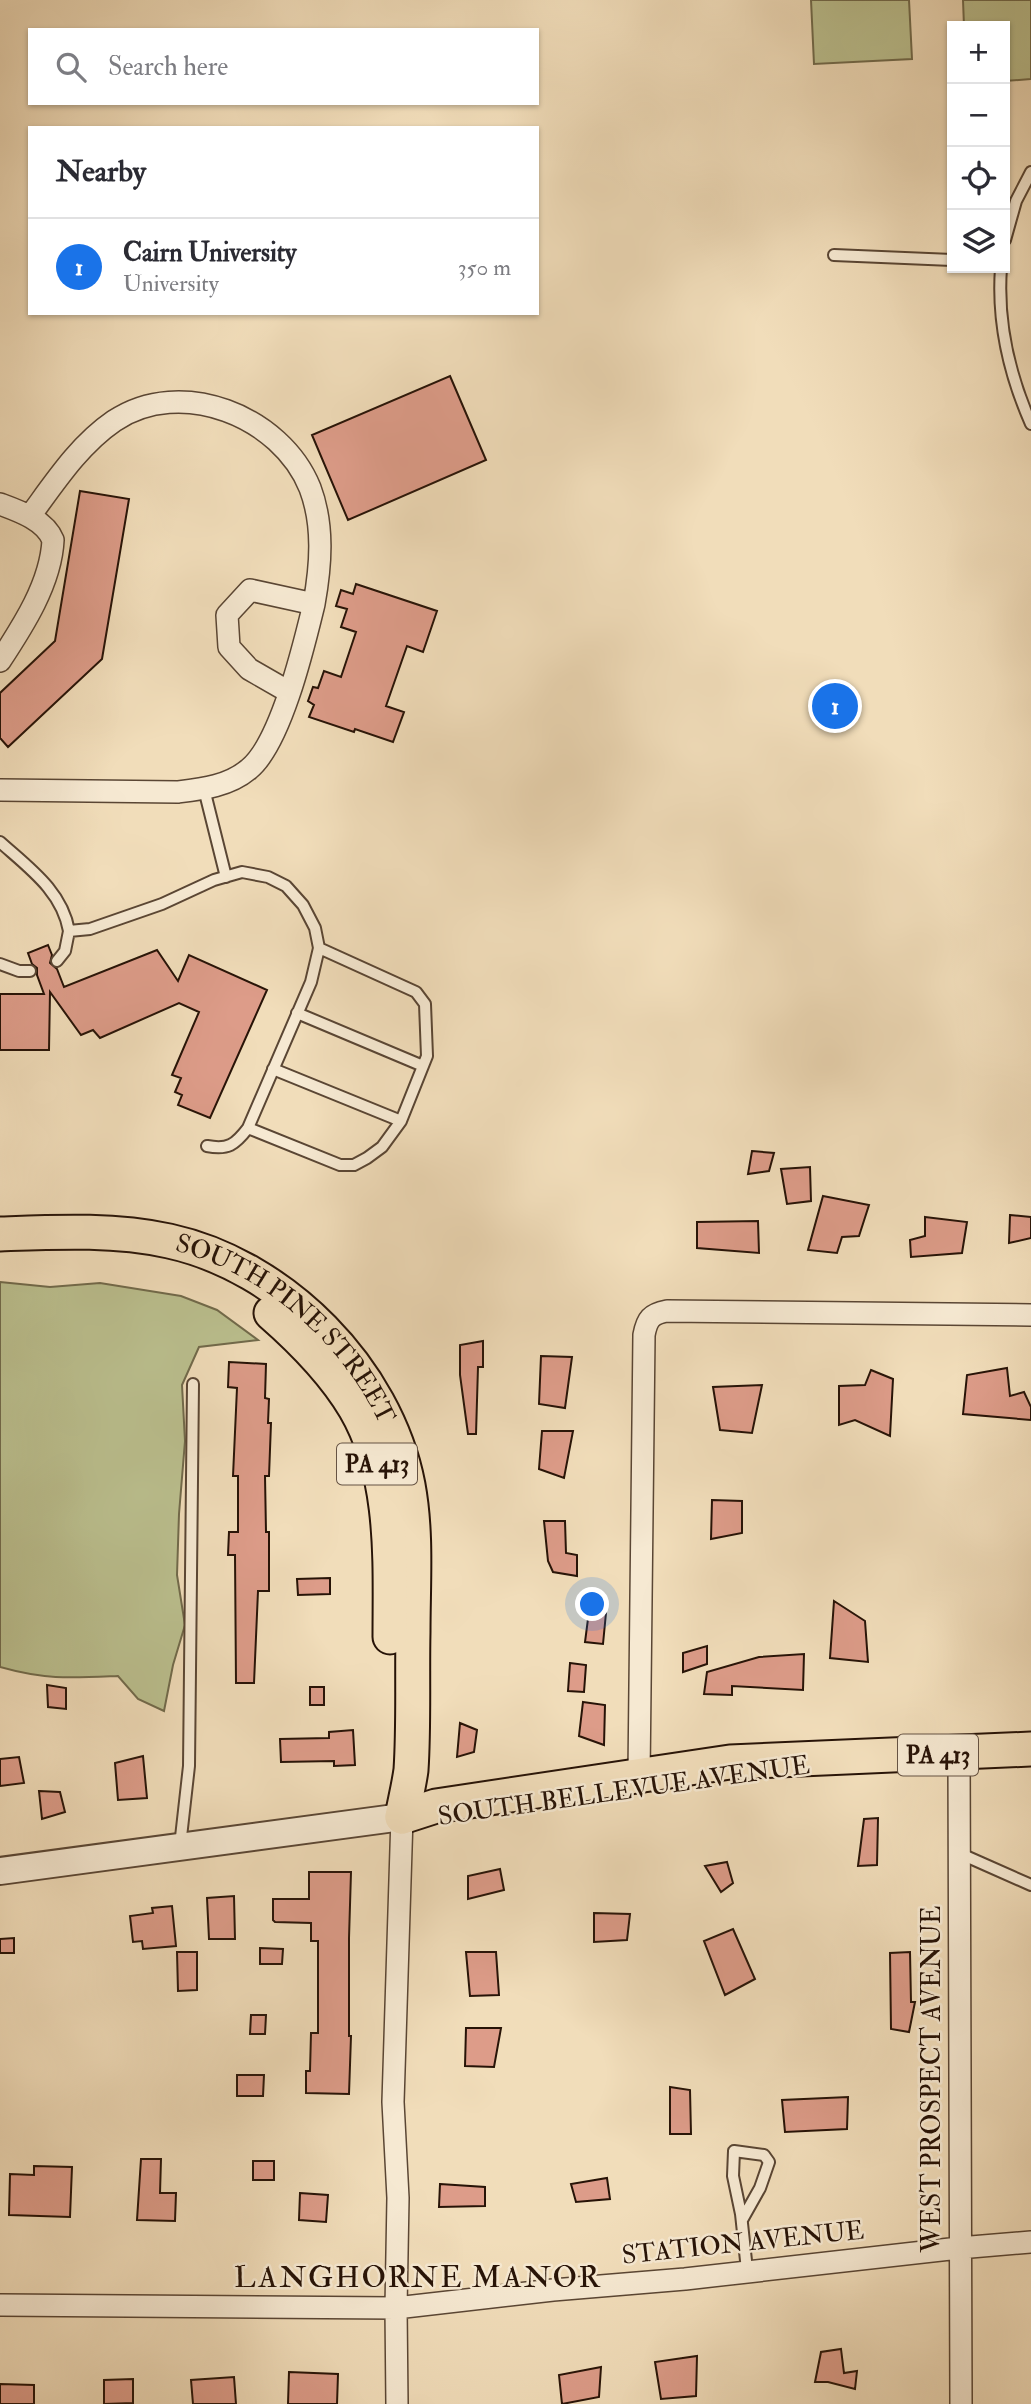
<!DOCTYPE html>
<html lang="en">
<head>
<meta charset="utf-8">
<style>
	:root { --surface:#fff; --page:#f2f2f3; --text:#2b2b33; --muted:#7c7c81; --line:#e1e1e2; --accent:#1a73e8 }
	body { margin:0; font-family:"IM FELL Double Pica",serif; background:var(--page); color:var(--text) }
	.controls { position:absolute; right:21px; top:21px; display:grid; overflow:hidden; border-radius:0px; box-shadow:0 2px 5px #0004 }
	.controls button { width:63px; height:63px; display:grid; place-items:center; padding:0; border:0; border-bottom:2px solid var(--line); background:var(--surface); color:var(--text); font:35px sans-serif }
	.you { position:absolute; left:593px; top:1605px; width:24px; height:24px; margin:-18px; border:5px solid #fff; border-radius:50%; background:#1a73e8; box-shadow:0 0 0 10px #1a73e833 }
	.badge { display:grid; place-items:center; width:46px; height:46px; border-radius:50%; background:var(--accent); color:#fff; font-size:23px; font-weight:700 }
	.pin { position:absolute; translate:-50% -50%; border:4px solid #fff; box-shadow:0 2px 7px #0006 }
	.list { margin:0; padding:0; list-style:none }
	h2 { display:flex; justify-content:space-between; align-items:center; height:91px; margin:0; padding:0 28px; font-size:30px }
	h2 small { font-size:23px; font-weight:400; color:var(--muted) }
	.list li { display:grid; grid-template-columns:46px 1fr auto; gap:21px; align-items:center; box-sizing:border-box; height:98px; padding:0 28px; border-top:2px solid var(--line) }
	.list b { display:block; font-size:26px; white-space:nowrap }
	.list p { margin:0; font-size:23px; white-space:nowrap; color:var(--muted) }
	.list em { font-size:23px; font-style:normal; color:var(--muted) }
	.icon { flex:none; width:38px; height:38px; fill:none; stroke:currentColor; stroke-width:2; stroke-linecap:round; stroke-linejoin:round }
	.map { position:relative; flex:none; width:1031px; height:2404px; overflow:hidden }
	.search { position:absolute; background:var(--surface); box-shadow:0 2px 5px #0004; left:28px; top:28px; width:511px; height:77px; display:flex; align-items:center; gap:18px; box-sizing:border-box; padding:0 24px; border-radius:0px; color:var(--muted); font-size:26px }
	.panel { position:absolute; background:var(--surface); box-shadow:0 2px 5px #0004; left:28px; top:126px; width:511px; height:189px; border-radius:0px }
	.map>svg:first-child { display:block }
	.green { fill:#bbc08f; stroke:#716a4b; stroke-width:2 }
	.building { fill:#dd9c89; stroke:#271307; stroke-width:2 }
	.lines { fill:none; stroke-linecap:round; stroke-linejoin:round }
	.service-casing { stroke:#5a4634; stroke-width:14 }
	.minor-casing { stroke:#5a4634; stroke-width:24 }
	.tertiary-casing { stroke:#5a4634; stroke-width:30 }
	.primary-casing { stroke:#271307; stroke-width:37 }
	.service { stroke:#f6e9d2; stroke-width:10 }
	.minor { stroke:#f6e9d2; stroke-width:21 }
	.tertiary { stroke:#f6e9d2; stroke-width:26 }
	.primary { stroke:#f1ddba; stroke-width:33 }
	.labels { text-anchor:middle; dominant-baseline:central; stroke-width:5; stroke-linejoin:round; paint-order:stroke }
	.shield { fill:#f6e9d2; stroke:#655344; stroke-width:2 }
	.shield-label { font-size:24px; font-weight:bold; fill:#271307 }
	.street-label { font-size:26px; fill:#271307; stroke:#f6e9d2 }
	.quarter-label { font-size:30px; letter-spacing:2px; fill:#271307; stroke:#f6e9d2 }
</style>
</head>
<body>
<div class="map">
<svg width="1031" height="2404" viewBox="0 0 1031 2404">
	<rect width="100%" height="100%" fill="#f1ddba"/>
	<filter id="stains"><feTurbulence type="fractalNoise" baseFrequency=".00286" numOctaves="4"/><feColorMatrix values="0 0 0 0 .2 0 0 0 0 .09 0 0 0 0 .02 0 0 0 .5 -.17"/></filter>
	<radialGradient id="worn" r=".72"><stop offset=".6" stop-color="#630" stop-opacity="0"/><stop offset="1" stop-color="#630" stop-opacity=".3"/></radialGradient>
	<!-- green -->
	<path class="green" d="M811,0H909L912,59L814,64Z
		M963,0H1031V79L1005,81V26H964Z
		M0,1282L50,1287L100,1283L181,1296L217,1310L258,1340L199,1347L182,1385L185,1441L179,1514L177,1575L185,1625L173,1665L164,1711L138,1699L118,1676C71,1678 46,1680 0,1667Z"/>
	<!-- building -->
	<path class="building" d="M450,376L486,460L348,520L312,435Z
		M80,491L129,499L102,659L8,747L0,738V693L55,641Z
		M356,584L437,611L423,652L407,646L386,706L404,712L393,742L355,729L354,732L309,717L314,705L308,701L313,687L318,688L324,671L341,677L356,632L341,627L347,609L336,606L341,590L353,594Z
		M48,945L52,955L50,963L57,969L64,987L157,950L178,981L189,955L267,990L210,1118L178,1105L182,1095L175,1092L181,1078L172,1075L199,1012L179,1003L100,1038L93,1030L81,1035L50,992L49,1050H0V994H44L37,975V968L32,964L28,953Z
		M752,1151L774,1153L769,1171L748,1174Z
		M810,1167L811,1201L787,1204L781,1169Z
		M823,1196L869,1205L859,1236L842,1237L837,1253L808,1250Z
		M1010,1215L1031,1217V1238L1009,1243Z
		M925,1217L967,1222L962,1253L911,1257L910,1240L925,1236Z
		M758,1221L759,1253L697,1248V1222Z
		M483,1341V1367H478L476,1434H468L460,1375V1345Z
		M541,1356L572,1357L565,1408L539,1404Z
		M229,1362L266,1364L265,1398L269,1399L268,1423H271L269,1476H265L266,1532H269V1591H258L254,1683H236L235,1555H228L229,1532H238V1476H233L237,1388L228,1387Z
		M1007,1368L1010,1396L1024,1392L1031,1407V1420L963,1414L967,1375Z
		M871,1370L893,1379L890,1436L855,1420L839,1425V1386L865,1385Z
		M762,1385L752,1433L720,1430L713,1387Z
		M542,1431H573L564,1478L539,1469Z
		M712,1500L742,1501V1533L711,1539Z
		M544,1521H565L566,1553L577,1555V1576L553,1572L548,1561Z
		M330,1578V1594L298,1595L297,1579Z
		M834,1601L865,1621L868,1662L830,1658Z
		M589,1611L606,1613L603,1644L585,1642Z
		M707,1646V1664L683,1672V1653Z
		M804,1654L803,1690L732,1686V1695L704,1694L707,1672L759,1657Z
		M570,1663L586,1665L584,1692L568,1691Z
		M47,1685L66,1688V1709L48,1707Z
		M310,1687H324V1705H310Z
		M583,1702L605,1705L604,1745L579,1736Z
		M460,1723L477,1730L474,1752L457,1757Z
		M353,1730L355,1765L334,1766V1761L281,1762L280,1739L329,1738V1732Z
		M143,1756L147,1798L118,1800L115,1763Z
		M19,1757L24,1783L0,1786V1759Z
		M39,1791L60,1792L65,1812L42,1819Z
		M878,1818L877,1865L858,1866L864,1819Z
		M727,1862L733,1883L721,1892L705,1866Z
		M500,1869L504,1890L468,1899V1876Z
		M309,1872H351L349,1938V2036H351L349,2094L306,2093V2071H310L311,2033H318V1941H311V1923L275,1922L273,1920V1899H309Z
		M234,1896L235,1939H209L207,1898Z
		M172,1906L176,1946L143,1949L142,1941L133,1942L130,1916L153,1913L152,1908Z
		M594,1913L630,1914L627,1940L594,1942Z
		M733,1929L755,1979L725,1995L704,1941Z
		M14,1938V1953H0V1939Z
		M260,1948L283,1949L282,1964H260Z
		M177,1952H197V1990L178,1991Z
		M466,1952H496L499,1995L470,1996Z
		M910,1952L911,2002H915L909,2032L891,2029L890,1953Z
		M251,2015H266L265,2034H250Z
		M466,2028H501L494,2067L465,2066Z
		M237,2075H264L263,2096H237Z
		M670,2087L690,2090L691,2134H670Z
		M848,2097L847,2129L785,2132L782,2100Z
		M141,2159H161L160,2193H176L175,2221L137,2220Z
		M253,2161H274V2180H253Z
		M34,2166L72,2167L70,2217L9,2215L10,2174L34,2175Z
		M607,2178L610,2199L576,2202L571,2184Z
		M440,2184L485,2187V2206L439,2207Z
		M300,2193L328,2195L326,2222L299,2220Z
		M841,2349L844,2373L857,2371L855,2389L828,2382H815L821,2352Z
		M697,2356L696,2396L661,2399L655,2362Z
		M601,2367L599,2397L562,2404L559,2375Z
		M289,2372L338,2374L337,2404H288Z
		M234,2377L236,2404H193L191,2380Z
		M133,2379V2403L104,2404V2380Z
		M0,2384L34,2385V2404H0Z"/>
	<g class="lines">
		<defs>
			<path id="service" d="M1005,240L1016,201L1031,172
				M834,255L952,260
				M1001,268C997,322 1009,374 1031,424
				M204,789L226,877
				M0,842C29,868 62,891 69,931L90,929L162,904L214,880L242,872L268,877L286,886L303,905L315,928L319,948L311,982L248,1128C235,1145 228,1150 207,1146
				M57,961L65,951L69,931
				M0,964L19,971H30
				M297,1013L423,1066
				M273,1069L401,1121
				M248,1128L340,1165H354L367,1158L382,1147L401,1121L427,1056L425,1004L416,992L319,948
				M180,1846L189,1766L193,1384
				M961,1854L1031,1885
				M742,2220L760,2188L769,2162L764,2155L734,2151L733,2176L741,2214L747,2270"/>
			<path id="minor" d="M0,504C19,511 45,520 53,540C51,583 23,626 0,661
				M30,516C55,482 79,445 114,421C181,376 281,416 310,488C324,525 321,565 314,604L250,590L227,615L229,647L249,669L289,692
				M0,790L178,792C203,789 229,786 249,769C281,743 304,645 314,604
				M959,1754L961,2404
				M639,1775L644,1335C647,1319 651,1314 667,1311L1031,1315
				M0,2305L396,2308L553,2290L685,2279L959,2248L1031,2242
				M397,2404L396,2308L398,2198L393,2102L402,1817"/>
			<path id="tertiary" d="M0,1871L402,1817"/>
			<g id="primary">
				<path id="s1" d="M0,1234C56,1232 113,1229 169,1241C283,1266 386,1370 408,1485C417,1533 413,1583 413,1632C412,1678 414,1724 411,1770C409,1785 405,1801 402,1817"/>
				<path d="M271,1313C303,1341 333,1371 355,1408C395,1476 390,1562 390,1637"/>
				<path d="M402,1817L436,1806L730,1762L1031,1749"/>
			</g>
		</defs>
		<!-- service casing -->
		<use href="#service" class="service-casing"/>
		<!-- minor casing -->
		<use href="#minor" class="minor-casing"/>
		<!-- tertiary casing -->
		<use href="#tertiary" class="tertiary-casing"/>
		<!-- primary casing -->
		<use href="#primary" class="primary-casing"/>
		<!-- service -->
		<use href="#service" class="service"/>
		<!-- minor -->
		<use href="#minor" class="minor"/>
		<!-- tertiary -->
		<use href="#tertiary" class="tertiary"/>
		<!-- primary -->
		<use href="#primary" class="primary"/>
	</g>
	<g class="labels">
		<!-- shield labels -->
		<g class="shield">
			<rect x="337" y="1443.5" width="80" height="41" rx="5"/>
			<rect x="898" y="1734.5" width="80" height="41" rx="5"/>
		</g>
		<g class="shield-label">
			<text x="377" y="1464">PA 413</text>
			<text x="938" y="1755">PA 413</text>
		</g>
		<!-- street labels -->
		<g class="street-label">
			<text stroke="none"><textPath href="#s1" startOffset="320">SOUTH PINE STREET</textPath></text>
			<text transform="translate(624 1791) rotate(-8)">SOUTH BELLEVUE AVENUE</text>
			<text transform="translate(932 2079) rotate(-90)">WEST PROSPECT AVENUE</text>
			<text transform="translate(743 2243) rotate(-6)">STATION AVENUE</text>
		</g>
		<!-- quarter labels -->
		<g class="quarter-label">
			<text x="418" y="2277">LANGHORNE MANOR</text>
		</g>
	</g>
	<rect width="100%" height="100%" filter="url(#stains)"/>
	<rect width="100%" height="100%" fill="url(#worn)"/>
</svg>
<div class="controls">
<button>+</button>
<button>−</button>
<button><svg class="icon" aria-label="locate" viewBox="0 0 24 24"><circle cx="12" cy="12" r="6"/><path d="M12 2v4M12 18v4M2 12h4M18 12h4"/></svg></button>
<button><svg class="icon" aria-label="layers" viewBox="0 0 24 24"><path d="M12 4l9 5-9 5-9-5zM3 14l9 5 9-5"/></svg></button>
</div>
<div class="you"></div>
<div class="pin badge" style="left:835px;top:706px">1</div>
<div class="search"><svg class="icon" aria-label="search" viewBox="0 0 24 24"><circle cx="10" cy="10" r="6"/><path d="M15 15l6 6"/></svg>Search here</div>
<section class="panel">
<h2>Nearby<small></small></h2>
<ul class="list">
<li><span class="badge">1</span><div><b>Cairn University</b><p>University</p></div><em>350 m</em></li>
</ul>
</section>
</div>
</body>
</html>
